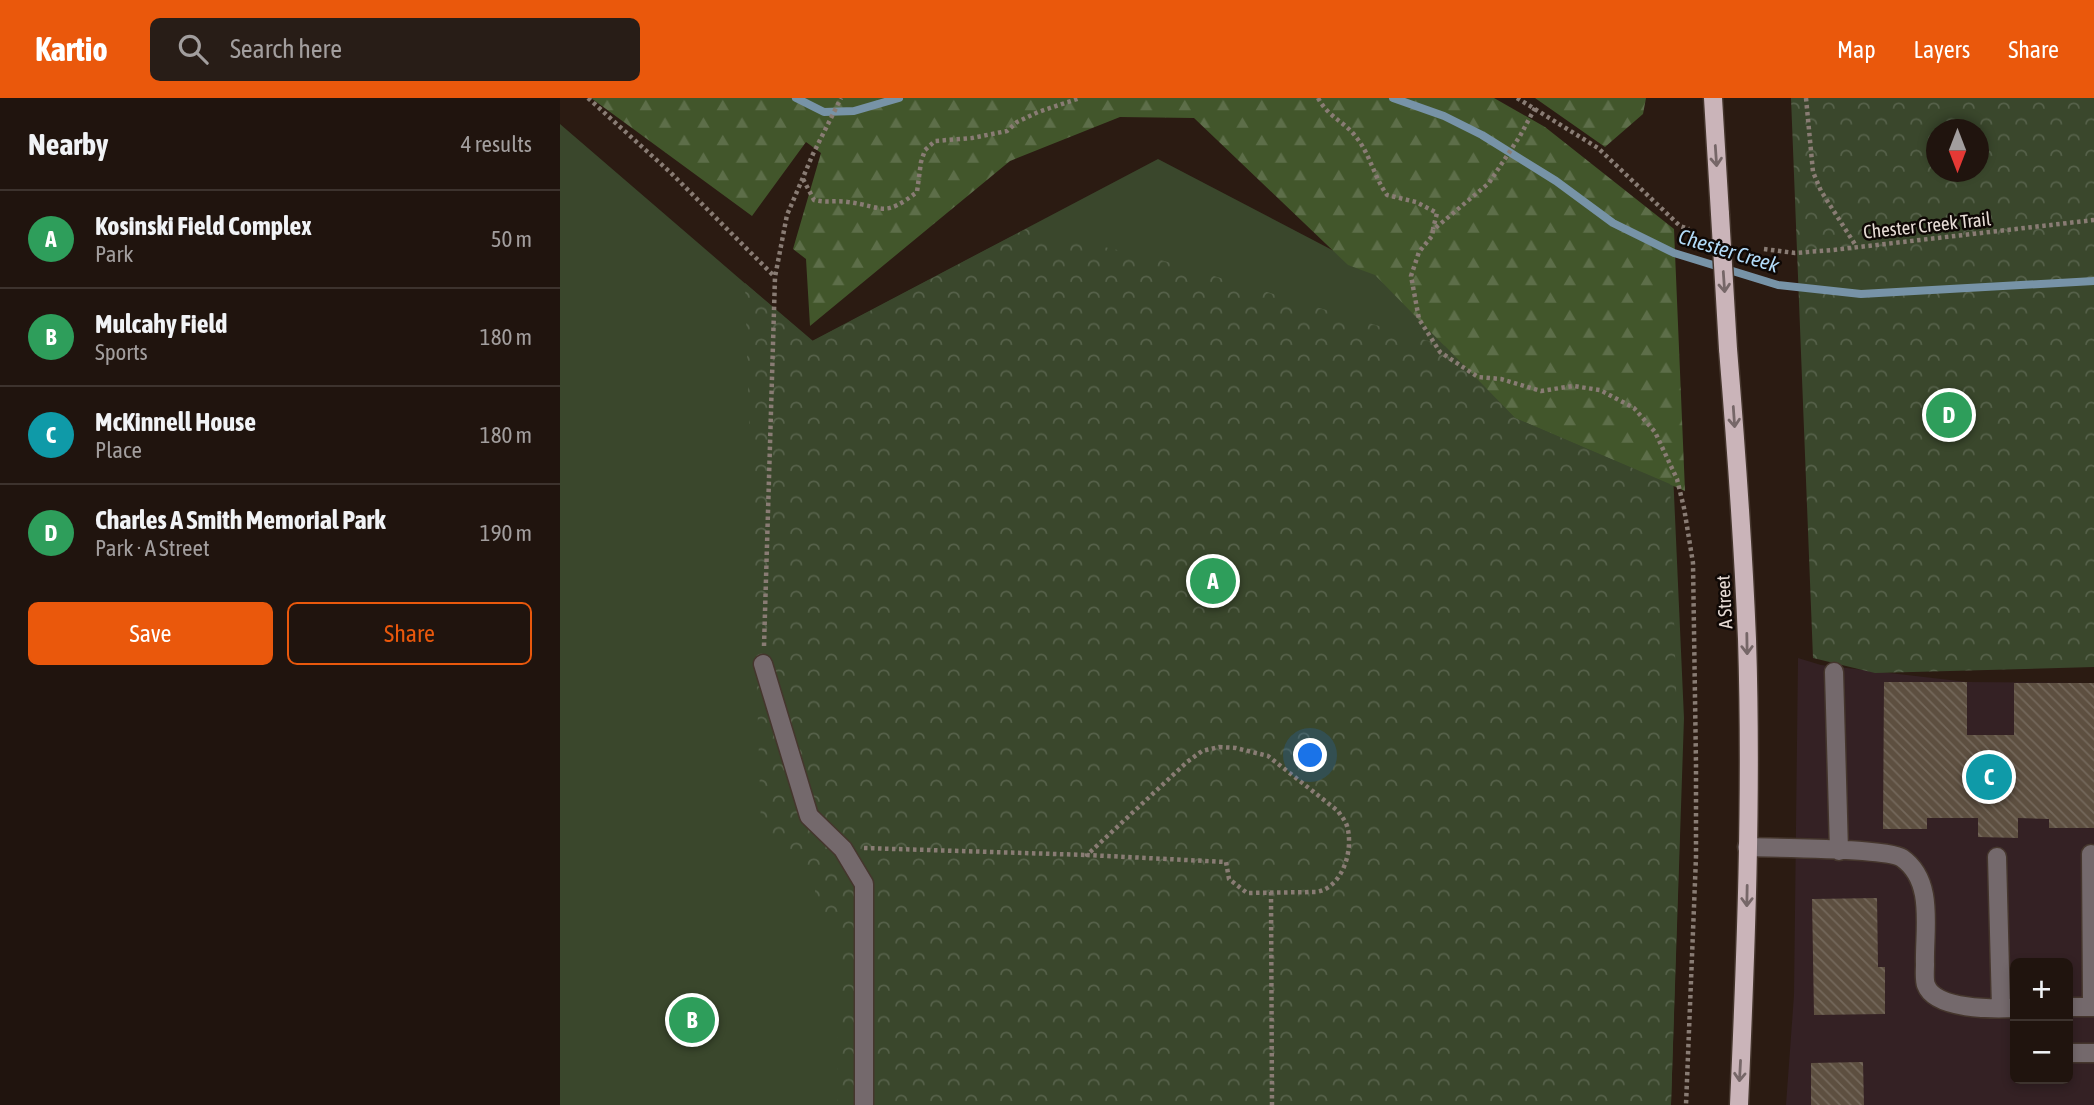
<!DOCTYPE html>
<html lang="en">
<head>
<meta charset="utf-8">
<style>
	:root { --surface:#20140e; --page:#281d17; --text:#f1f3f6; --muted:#a29e9e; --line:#3d332e; --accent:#ea580c }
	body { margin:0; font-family:"Asap Condensed",sans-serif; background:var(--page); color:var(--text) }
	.controls { position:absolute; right:21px; bottom:21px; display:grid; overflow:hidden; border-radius:10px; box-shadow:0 4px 10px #0003 }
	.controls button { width:63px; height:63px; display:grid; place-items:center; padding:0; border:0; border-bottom:2px solid var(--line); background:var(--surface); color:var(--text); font:35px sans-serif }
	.compass { position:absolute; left:1366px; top:21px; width:63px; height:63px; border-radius:50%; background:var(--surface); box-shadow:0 4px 10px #0003; rotate:180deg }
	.you { position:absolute; left:751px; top:658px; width:24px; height:24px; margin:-18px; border:5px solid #fff; border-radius:50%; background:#1a73e8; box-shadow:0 0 0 10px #1a73e833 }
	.badge { display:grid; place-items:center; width:46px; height:46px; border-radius:50%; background:var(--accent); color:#fff; font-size:23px; font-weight:700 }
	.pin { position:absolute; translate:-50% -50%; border:4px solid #fff; box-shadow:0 2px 7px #0006 }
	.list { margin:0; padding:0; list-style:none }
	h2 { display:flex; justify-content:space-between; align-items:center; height:91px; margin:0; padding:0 28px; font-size:30px }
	h2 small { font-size:23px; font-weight:400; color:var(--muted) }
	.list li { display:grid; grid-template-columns:46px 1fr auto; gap:21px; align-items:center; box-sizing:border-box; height:98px; padding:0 28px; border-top:2px solid var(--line) }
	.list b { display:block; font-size:26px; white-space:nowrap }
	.list p { margin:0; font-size:23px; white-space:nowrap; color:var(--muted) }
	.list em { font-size:23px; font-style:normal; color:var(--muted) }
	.actions { display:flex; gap:14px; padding:21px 28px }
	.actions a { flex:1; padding:16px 0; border:2px solid var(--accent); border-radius:10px; text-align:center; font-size:24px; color:var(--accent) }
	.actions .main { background:var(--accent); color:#fff }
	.icon { flex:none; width:38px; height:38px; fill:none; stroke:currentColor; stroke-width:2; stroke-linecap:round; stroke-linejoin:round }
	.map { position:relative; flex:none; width:1534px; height:1007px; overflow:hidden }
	header { display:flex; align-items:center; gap:42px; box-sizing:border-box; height:98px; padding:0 35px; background:var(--accent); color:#fff }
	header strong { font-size:33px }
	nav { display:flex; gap:38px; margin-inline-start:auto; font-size:24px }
	.search { width:490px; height:63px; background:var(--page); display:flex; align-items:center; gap:18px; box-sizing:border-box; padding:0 24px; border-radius:10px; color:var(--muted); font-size:26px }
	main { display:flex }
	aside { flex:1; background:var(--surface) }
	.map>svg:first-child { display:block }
	.commercial { fill:#342124; fill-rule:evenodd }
	.grass { fill:#3a472c }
	.forest { fill:url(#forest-firs) }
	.park { fill:url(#park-crowns); fill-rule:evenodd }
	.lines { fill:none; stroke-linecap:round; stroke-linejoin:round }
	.stream { stroke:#7793a7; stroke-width:8 }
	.building { fill:url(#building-back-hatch) }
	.minor-casing { stroke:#45362d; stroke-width:21 }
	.major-casing { stroke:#45362d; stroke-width:21 }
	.path { stroke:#897c74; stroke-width:4.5; stroke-dasharray:3.5 3.5; stroke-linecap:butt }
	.minor { stroke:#74696c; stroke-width:18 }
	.major { stroke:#cab4b9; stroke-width:18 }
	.major-bridge-casing { stroke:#45362d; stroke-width:21; stroke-linecap:butt }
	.major-bridge { stroke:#cab4b9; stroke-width:18 }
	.oneway { stroke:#766768 }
	.labels { text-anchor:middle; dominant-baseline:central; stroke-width:5; stroke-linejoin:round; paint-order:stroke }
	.street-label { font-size:19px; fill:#e7dcd6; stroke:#0f0805 }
	.water-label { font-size:21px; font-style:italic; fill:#b3dcfa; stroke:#0f0805 }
</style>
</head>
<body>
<header>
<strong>Kartio</strong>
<div class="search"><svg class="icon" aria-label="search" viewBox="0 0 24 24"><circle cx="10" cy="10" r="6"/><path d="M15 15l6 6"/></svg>Search here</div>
<nav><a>Map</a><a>Layers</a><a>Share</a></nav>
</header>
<main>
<aside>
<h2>Nearby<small>4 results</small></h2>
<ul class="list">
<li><span class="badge" style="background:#2e9e5b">A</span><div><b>Kosinski Field Complex</b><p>Park</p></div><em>50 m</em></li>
<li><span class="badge" style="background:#2e9e5b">B</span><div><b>Mulcahy Field</b><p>Sports</p></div><em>180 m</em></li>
<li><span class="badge" style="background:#0f9aa8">C</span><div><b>McKinnell House</b><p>Place</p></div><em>180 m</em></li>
<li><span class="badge" style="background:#2e9e5b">D</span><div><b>Charles A Smith Memorial Park</b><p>Park · A Street</p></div><em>190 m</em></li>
</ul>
<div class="actions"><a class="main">Save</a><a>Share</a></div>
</aside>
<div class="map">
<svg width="1534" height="1007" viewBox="0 0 1534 1007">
	<defs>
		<pattern id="forest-firs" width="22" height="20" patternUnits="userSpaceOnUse" patternTransform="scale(1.75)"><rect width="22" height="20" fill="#42562b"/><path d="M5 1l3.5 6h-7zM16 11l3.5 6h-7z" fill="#5d6e49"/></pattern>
		<pattern id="park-crowns" width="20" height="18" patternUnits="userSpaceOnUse" patternTransform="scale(1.75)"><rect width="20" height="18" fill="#3a472c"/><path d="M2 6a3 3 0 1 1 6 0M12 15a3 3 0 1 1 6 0" fill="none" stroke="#56614a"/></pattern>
		<pattern id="building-back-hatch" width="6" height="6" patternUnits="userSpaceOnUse" patternTransform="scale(1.75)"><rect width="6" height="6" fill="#5d4f40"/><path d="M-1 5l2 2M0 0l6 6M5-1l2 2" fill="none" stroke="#74685b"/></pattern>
	</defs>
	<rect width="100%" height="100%" fill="#2b1b12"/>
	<!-- commercial -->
	<path class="commercial" d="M1238,560L1261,567L1407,584L1534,585V1007H1226L1234,897ZM1455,865H1508V981H1455Z"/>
	<!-- grass -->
	<path class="grass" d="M0,26L252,243L598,61L1111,329L1124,620L1111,1007H0Z"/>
	<!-- forest -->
	<path class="forest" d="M31,0H934L985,29L1114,131L1125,393L955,320L815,177L788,167L634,20L560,19L450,63L250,228L246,161L233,151L261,55L246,44L192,118Z
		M975,0H1086L1083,16L1045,49Z"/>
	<!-- park -->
	<path class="park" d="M1231,0H1534V569L1315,575L1253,560ZM1377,32H1419V74H1377Z
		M466,131L601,162L885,248L955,320L1110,386L1120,722L1111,1007H277L279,840L255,806V776L201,730L185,185L253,243Z"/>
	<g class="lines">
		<!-- stream -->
		<path class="stream" d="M236,0L264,14L294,13L339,0
			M833,0L884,18L922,37L996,83L1053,125L1114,155L1218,187L1301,196L1534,183"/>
	</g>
	<!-- building -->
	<path class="building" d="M1324,584H1407V637H1454V585H1534V730H1489V721L1458,720V740L1418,739V720H1367V731H1323Z
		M1317,800L1318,869H1325V916L1254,917L1252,801Z
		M1303,964L1304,1007H1251V965Z"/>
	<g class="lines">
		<defs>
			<path id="minor" d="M203,566L249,718L283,751L304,786V1007
				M1274,574L1279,753
				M1187,749C1213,750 1327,750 1342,760C1375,783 1364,831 1365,866C1365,872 1364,882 1366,887C1375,912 1434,911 1455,910
				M1531,756L1532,909
				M1437,759L1441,910
				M1508,909H1534
				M1508,955H1534"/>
			<path id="major" d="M1153,0L1160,116
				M1168,251C1176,348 1183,444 1187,541C1192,697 1186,852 1179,1007"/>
		</defs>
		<!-- minor casing -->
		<use href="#minor" class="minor-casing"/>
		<!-- major casing -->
		<use href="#major" class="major-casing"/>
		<!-- path -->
		<path class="path" d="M28,0L111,75L214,178
			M758,0C769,20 784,23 796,39C810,56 814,79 827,97L856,104L877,115L873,131
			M957,0L1038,50L1120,128L1129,131
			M1246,0L1253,74L1261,93L1296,148
			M975,10L960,38L929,85L873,132L872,138L859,154L851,178L859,221L880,254L918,279L941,281L981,293L1013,288L1040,292L1074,310L1095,334L1117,381L1124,410L1133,465L1136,667V759L1126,1007
			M243,81L254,102C266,105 276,102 288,104C325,109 323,120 357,94L361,64L365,52L375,43L412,40L447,33L457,24L478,14L520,0
			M1204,151L1235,155L1273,152L1534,122
			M204,548L215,179L227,117L253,56L281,0
			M659,649L676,650L708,658L778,713C781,718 785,722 787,728C794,751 783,790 756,794L687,795L669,781L666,764L527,757L627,664L642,653Z
			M304,750L527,757
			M711,794L712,1007"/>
		<!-- minor -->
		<use href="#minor" class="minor"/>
		<!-- major -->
		<use href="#major" class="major"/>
		<defs>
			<path id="major-bridge" d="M1160,116L1168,251"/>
		</defs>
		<!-- major-bridge casing -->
		<use href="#major-bridge" class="major-bridge-casing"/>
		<!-- major-bridge -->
		<use href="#major-bridge" class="major-bridge"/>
	</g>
	<!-- one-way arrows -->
	<defs><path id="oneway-shaft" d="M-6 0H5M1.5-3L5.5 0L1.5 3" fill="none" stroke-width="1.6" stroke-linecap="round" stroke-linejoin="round" transform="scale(1.75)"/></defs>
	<g class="oneway">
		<use href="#oneway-shaft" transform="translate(1156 58) rotate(86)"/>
		<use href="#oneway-shaft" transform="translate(1164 184) rotate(86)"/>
		<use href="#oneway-shaft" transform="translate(1174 319) rotate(86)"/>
		<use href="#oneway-shaft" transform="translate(1187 546) rotate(89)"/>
		<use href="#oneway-shaft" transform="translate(1187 798) rotate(91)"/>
		<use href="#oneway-shaft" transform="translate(1180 973) rotate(93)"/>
	</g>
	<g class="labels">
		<!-- street labels -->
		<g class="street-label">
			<text transform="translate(1367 127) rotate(-6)">Chester Creek Trail</text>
			<text transform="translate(1164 504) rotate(-93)">A Street</text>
		</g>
		<!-- water labels -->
		<g class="water-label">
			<text transform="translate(1169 152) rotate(17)">Chester Creek</text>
		</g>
	</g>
</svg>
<div class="controls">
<button>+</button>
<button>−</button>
</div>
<svg class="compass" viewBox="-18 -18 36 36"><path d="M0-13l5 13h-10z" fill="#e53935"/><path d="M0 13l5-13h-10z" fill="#a29e9e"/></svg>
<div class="you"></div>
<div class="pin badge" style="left:653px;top:483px;background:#2e9e5b">A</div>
<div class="pin badge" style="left:132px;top:922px;background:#2e9e5b">B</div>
<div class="pin badge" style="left:1429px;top:679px;background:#0f9aa8">C</div>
<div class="pin badge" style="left:1389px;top:317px;background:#2e9e5b">D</div>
</div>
</main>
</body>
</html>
